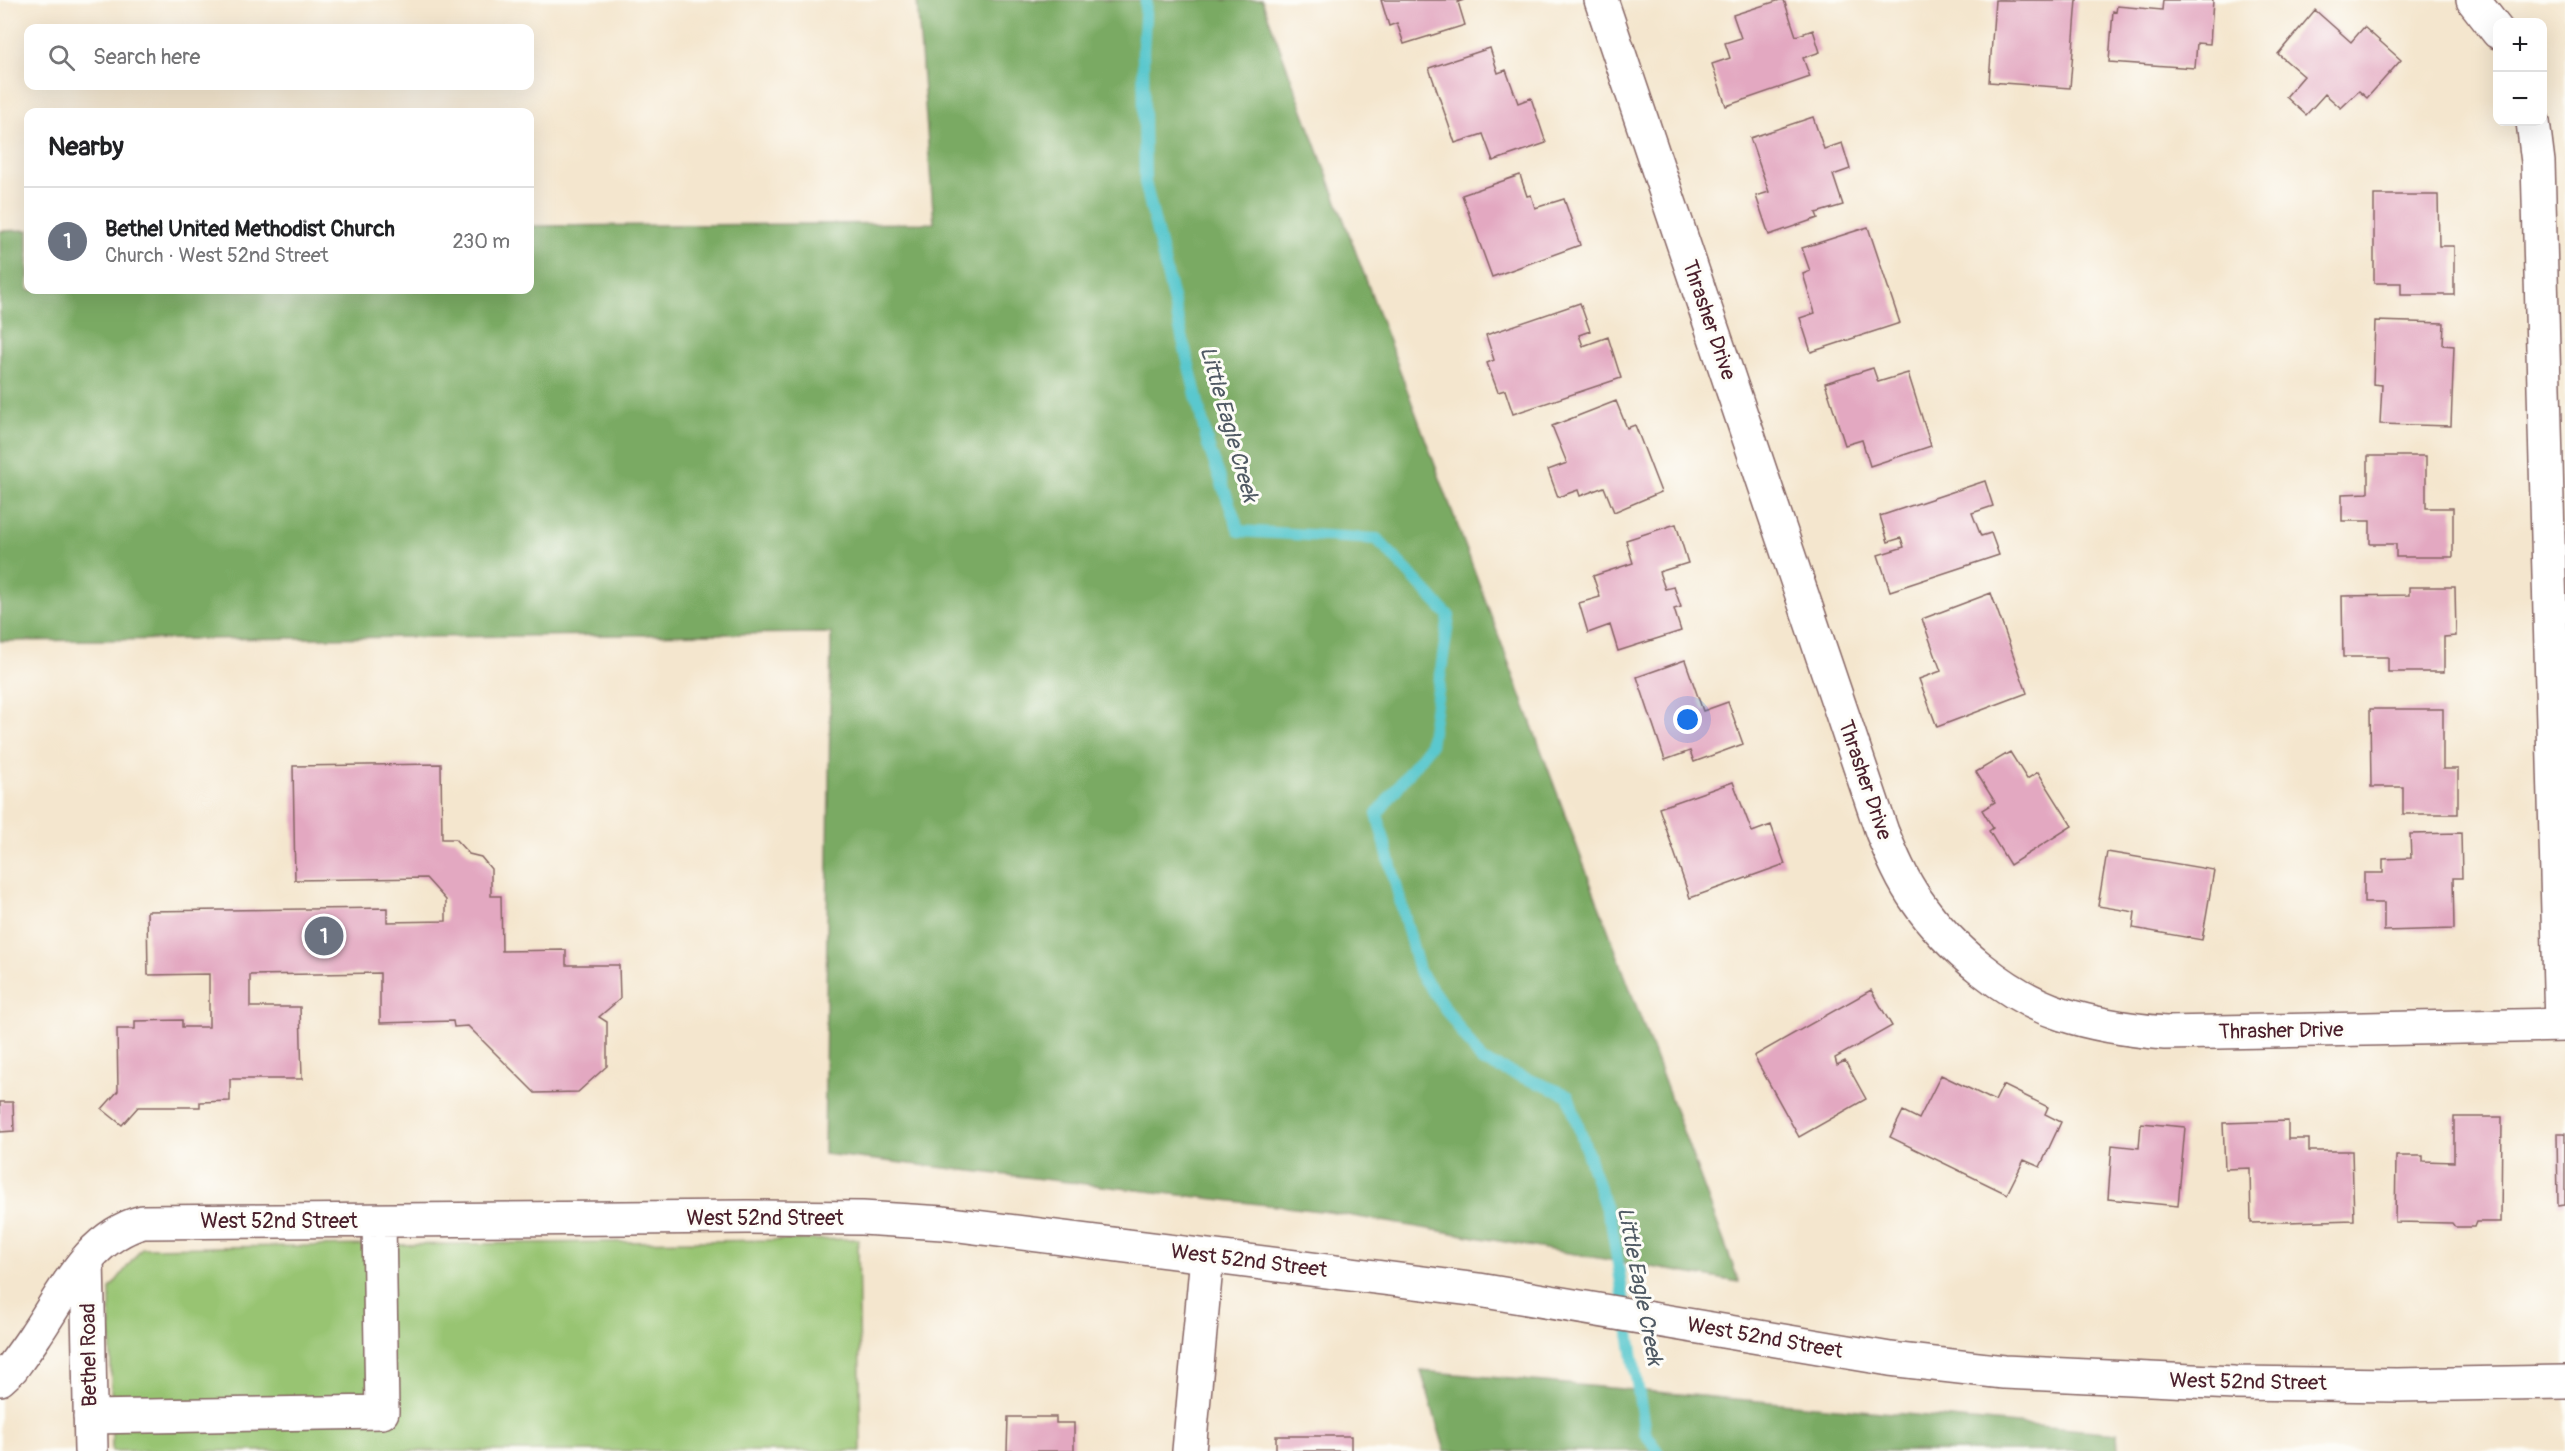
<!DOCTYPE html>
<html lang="en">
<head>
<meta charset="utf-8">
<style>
	:root { --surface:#fff; --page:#f2f2f2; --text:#202124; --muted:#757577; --line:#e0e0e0; --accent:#d93025 }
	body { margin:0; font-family:Pangolin,sans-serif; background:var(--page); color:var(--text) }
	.controls { position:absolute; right:18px; top:18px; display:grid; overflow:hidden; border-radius:12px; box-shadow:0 6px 24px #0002 }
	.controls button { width:54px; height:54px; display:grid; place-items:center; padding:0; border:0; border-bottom:2px solid var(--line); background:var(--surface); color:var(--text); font:30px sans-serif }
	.you { position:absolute; left:1688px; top:720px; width:21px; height:21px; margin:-15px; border:4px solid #fff; border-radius:50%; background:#1a73e8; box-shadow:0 0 0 9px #1a73e833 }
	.badge { display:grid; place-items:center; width:39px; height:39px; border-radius:50%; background:var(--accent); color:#fff; font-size:20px; font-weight:700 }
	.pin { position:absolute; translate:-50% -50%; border:3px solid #fff; box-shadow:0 2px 6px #0006 }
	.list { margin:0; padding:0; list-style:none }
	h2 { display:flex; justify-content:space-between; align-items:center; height:78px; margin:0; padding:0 24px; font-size:26px }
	h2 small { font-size:20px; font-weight:400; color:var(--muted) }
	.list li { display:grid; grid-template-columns:39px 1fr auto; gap:18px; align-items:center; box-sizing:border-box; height:108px; padding:0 24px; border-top:2px solid var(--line) }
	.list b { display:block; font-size:22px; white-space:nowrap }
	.list p { margin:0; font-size:20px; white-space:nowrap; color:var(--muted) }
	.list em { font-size:20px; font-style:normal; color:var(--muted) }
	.icon { flex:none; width:33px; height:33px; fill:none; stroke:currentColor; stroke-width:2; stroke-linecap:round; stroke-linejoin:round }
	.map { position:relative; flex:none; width:2565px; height:1451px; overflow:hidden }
	.search { position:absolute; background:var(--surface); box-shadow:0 6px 24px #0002; left:24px; top:24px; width:510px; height:66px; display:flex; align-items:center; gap:15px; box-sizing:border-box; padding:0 21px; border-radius:12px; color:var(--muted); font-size:22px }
	.panel { position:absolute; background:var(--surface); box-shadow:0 6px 24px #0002; left:24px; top:108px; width:510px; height:186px; border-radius:12px }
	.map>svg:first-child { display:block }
	.green { fill:#98c472; stroke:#71724e; stroke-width:1.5 }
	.forest { fill:#7aaa64; stroke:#626448; stroke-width:1.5 }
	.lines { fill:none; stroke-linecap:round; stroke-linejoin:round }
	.stream { stroke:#5ac8ce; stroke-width:12 }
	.building { fill:#e3a8c1 }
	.minor-casing { stroke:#866564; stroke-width:36 }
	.minor { stroke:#fff; stroke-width:33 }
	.labels { text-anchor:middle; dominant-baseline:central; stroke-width:6; stroke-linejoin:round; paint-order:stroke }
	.street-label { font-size:21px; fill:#4a1f2b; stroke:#fdfcf7 }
	.water-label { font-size:22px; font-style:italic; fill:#505a64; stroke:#fdfcf7 }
</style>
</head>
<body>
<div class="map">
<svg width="2565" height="1451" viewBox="0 0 2565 1451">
	<rect width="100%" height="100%" fill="#fdfcf7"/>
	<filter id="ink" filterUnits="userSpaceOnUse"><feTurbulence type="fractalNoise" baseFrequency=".0167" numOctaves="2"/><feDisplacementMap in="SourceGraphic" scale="12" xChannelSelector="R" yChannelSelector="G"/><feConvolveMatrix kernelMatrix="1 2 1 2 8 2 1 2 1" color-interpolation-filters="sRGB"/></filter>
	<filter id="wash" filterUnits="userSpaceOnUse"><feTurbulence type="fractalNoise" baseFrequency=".008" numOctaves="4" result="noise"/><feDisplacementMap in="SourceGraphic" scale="24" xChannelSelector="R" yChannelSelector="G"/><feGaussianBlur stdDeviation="1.35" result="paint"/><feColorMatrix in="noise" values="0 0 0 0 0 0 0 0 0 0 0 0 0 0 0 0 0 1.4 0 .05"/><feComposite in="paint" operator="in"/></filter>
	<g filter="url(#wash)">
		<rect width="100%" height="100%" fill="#f4e6ce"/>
		<!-- green -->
		<path class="green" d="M858,1239L861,1451H112L110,1289L142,1248Z"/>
		<!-- forest -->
		<path class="forest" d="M917,0H1262L1739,1282L1329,1212L824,1154L831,633L0,641V231L28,230V290H530V226L934,223Z
			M1421,1371L2117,1433L2118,1451H1445Z"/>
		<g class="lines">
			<!-- stream -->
			<path class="stream" d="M1146,0L1143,52L1145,182L1208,445L1239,531L1377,539L1449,616L1430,745L1377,814L1419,971L1482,1061L1568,1095L1612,1227L1645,1433L1658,1451"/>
		</g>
		<g id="blocks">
			<!-- building -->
			<path class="building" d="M1381,0H1464L1458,2L1465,25L1404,44L1397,23L1389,26Z
				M1780,0H1784L1796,36L1813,30L1820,52L1803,58L1810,77L1726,106L1712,64L1730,58L1725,43L1741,38L1733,15Z
				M1995,0H2077L2070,88L1989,82Z
				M2163,0H2213L2210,44L2197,43L2195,68L2109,62L2113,11L2116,12L2117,6L2162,10Z
				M2315,10L2351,42L2364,27L2401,60L2367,98L2359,91L2341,108L2325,94L2306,115L2286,97L2304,76L2278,54Z
				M1490,48L1498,73L1506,70L1518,103L1531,98L1546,143L1493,161L1483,134L1455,143L1429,68Z
				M1813,117L1824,149L1842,143L1850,169L1833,175L1843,205L1816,213L1818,218L1769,235L1756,196L1769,192L1750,138Z
				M1520,175L1527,196L1531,195L1535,208L1564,199L1580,245L1492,277L1462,195Z
				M2374,195H2438L2439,246H2454V295H2401V283H2374Z
				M1868,227L1900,323L1811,352L1800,318L1815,313L1803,274L1810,271L1802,248Z
				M1580,303L1590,331L1579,335L1583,346L1608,337L1621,378L1513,414L1505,390L1498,392L1487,363L1494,360L1486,335Z
				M2375,321L2444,323L2443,345L2454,346L2451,426L2380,424L2382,385L2373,384Z
				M1873,368L1878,382L1908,373L1931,446L1870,466L1862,440L1845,445L1825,383Z
				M1616,401L1627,428L1635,425L1661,492L1614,512L1604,487L1580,496L1578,490L1558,497L1548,470L1567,463L1552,426Z
				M2368,456H2426V508H2453V557H2396V544H2370V521H2342V494L2368,493Z
				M1985,481L1993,506L1972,513L1981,536L1991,533L1999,555L1890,591L1878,555L1904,547L1901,538L1888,542L1880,516Z
				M1676,524L1688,563L1659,572L1665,589L1674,587L1681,607L1674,609L1681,631L1618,651L1610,625L1588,633L1579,603L1600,597L1593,576L1633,563L1626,540Z
				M2409,587H2455L2456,636L2444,637V672H2388V657H2343L2342,596L2409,595Z
				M1991,593L2027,693L1937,727L1919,679L1941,671L1922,619Z
				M1685,660L1703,711L1728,702L1743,744L1694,762L1690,751L1665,760L1637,677Z
				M2370,709H2443V769H2458V814H2403V787H2371Z
				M2010,752L2027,779L2038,772L2072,826L2010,865L1989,831L1993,828L1982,810L1995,802L1976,772Z
				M441,764L442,839H455L469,854L481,857L491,869V896H501L502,951L566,950V965H619L620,999L599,1017L607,1022V1066L578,1092L535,1093L468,1026L454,1027L453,1021L380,1023V973L250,975V1007H300L302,1079H230V1101L200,1102V1107H138L122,1125L102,1109L118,1091L117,1029H135V1021L182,1020V1027H209V974L148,975L147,911L387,908V922L446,921V900L426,878L295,880L293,766Z
				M1733,782L1752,832L1771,825L1785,864L1690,898L1659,808Z
				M2461,833L2462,878H2453L2454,929L2384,931V903H2364V873H2383V859L2411,858L2410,834Z
				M2107,852L2214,870L2202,940L2133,928L2135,912L2098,906Z
				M1871,990L1892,1026L1835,1058L1837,1065L1845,1061L1866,1099L1799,1137L1754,1056Z
				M1941,1075L1995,1101L2003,1085L2048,1107L2045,1114L2061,1122L2040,1167L2024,1160L2007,1194L1890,1137L1903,1111L1919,1119Z
				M0,1102H13L14,1131L0,1132Z
				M2454,1117H2502L2501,1222H2476L2474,1227H2455L2452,1223L2395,1222L2396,1156H2423V1161L2454,1162Z
				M2288,1121V1139H2309V1151H2352L2354,1220L2251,1223L2250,1168L2225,1169L2223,1123Z
				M2141,1123L2185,1127L2178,1206L2108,1199L2112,1145L2139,1148Z
				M2557,1133H2565V1205L2558,1206Z
				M1008,1417H1056V1423H1074V1451H1007Z
				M1276,1436H1351V1451H1276Z"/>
		</g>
	</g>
	<g filter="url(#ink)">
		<use href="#blocks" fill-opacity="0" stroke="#866564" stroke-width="1.5"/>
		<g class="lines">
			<defs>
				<path id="minor" d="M1601,0L1882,832C1892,856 1902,880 1917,901C1949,948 2008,997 2062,1014C2096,1025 2130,1030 2165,1033L2565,1025
					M2473,0L2498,32
					M2533,122L2538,162L2561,1025
					M87,1259L91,1451
					M0,1379L12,1368C20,1357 29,1345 36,1334C65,1291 89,1236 143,1222L748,1217L862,1218L943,1223L1479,1290L1890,1359L2004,1372L2234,1383L2397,1385L2565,1382
					M90,1417L382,1412L379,1221
					M1189,1451L1207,1256"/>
			</defs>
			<!-- minor casing -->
			<use href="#minor" class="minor-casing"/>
			<!-- minor -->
			<use href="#minor" class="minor"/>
		</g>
	</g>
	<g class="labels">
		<!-- street labels -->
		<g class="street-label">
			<text transform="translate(1709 320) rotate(71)">Thrasher Drive</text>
			<text transform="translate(1865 780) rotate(71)">Thrasher Drive</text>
			<text transform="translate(2281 1031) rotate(-1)">Thrasher Drive</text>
			<text x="765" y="1218">West 52nd Street</text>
			<text x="279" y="1221">West 52nd Street</text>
			<text transform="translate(1249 1261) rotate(7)">West 52nd Street</text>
			<text transform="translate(1765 1338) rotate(10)">West 52nd Street</text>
			<text transform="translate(89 1355) rotate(-91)">Bethel Road</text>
			<text transform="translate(2248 1382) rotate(1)">West 52nd Street</text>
		</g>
		<!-- water labels -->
		<g class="water-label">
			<text transform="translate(1229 424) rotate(74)">Little Eagle Creek</text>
			<text transform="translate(1640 1286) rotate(79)">Little Eagle Creek</text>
		</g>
	</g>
</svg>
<div class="controls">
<button>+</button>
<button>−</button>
</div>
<div class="you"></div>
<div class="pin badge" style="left:324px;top:936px;background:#6b7280">1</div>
<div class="search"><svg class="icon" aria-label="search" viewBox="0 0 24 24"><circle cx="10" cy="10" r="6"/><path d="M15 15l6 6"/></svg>Search here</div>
<section class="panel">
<h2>Nearby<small></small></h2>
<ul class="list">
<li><span class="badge" style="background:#6b7280">1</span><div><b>Bethel United Methodist Church</b><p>Church · West 52nd Street</p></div><em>230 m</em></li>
</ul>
</section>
</div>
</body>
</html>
